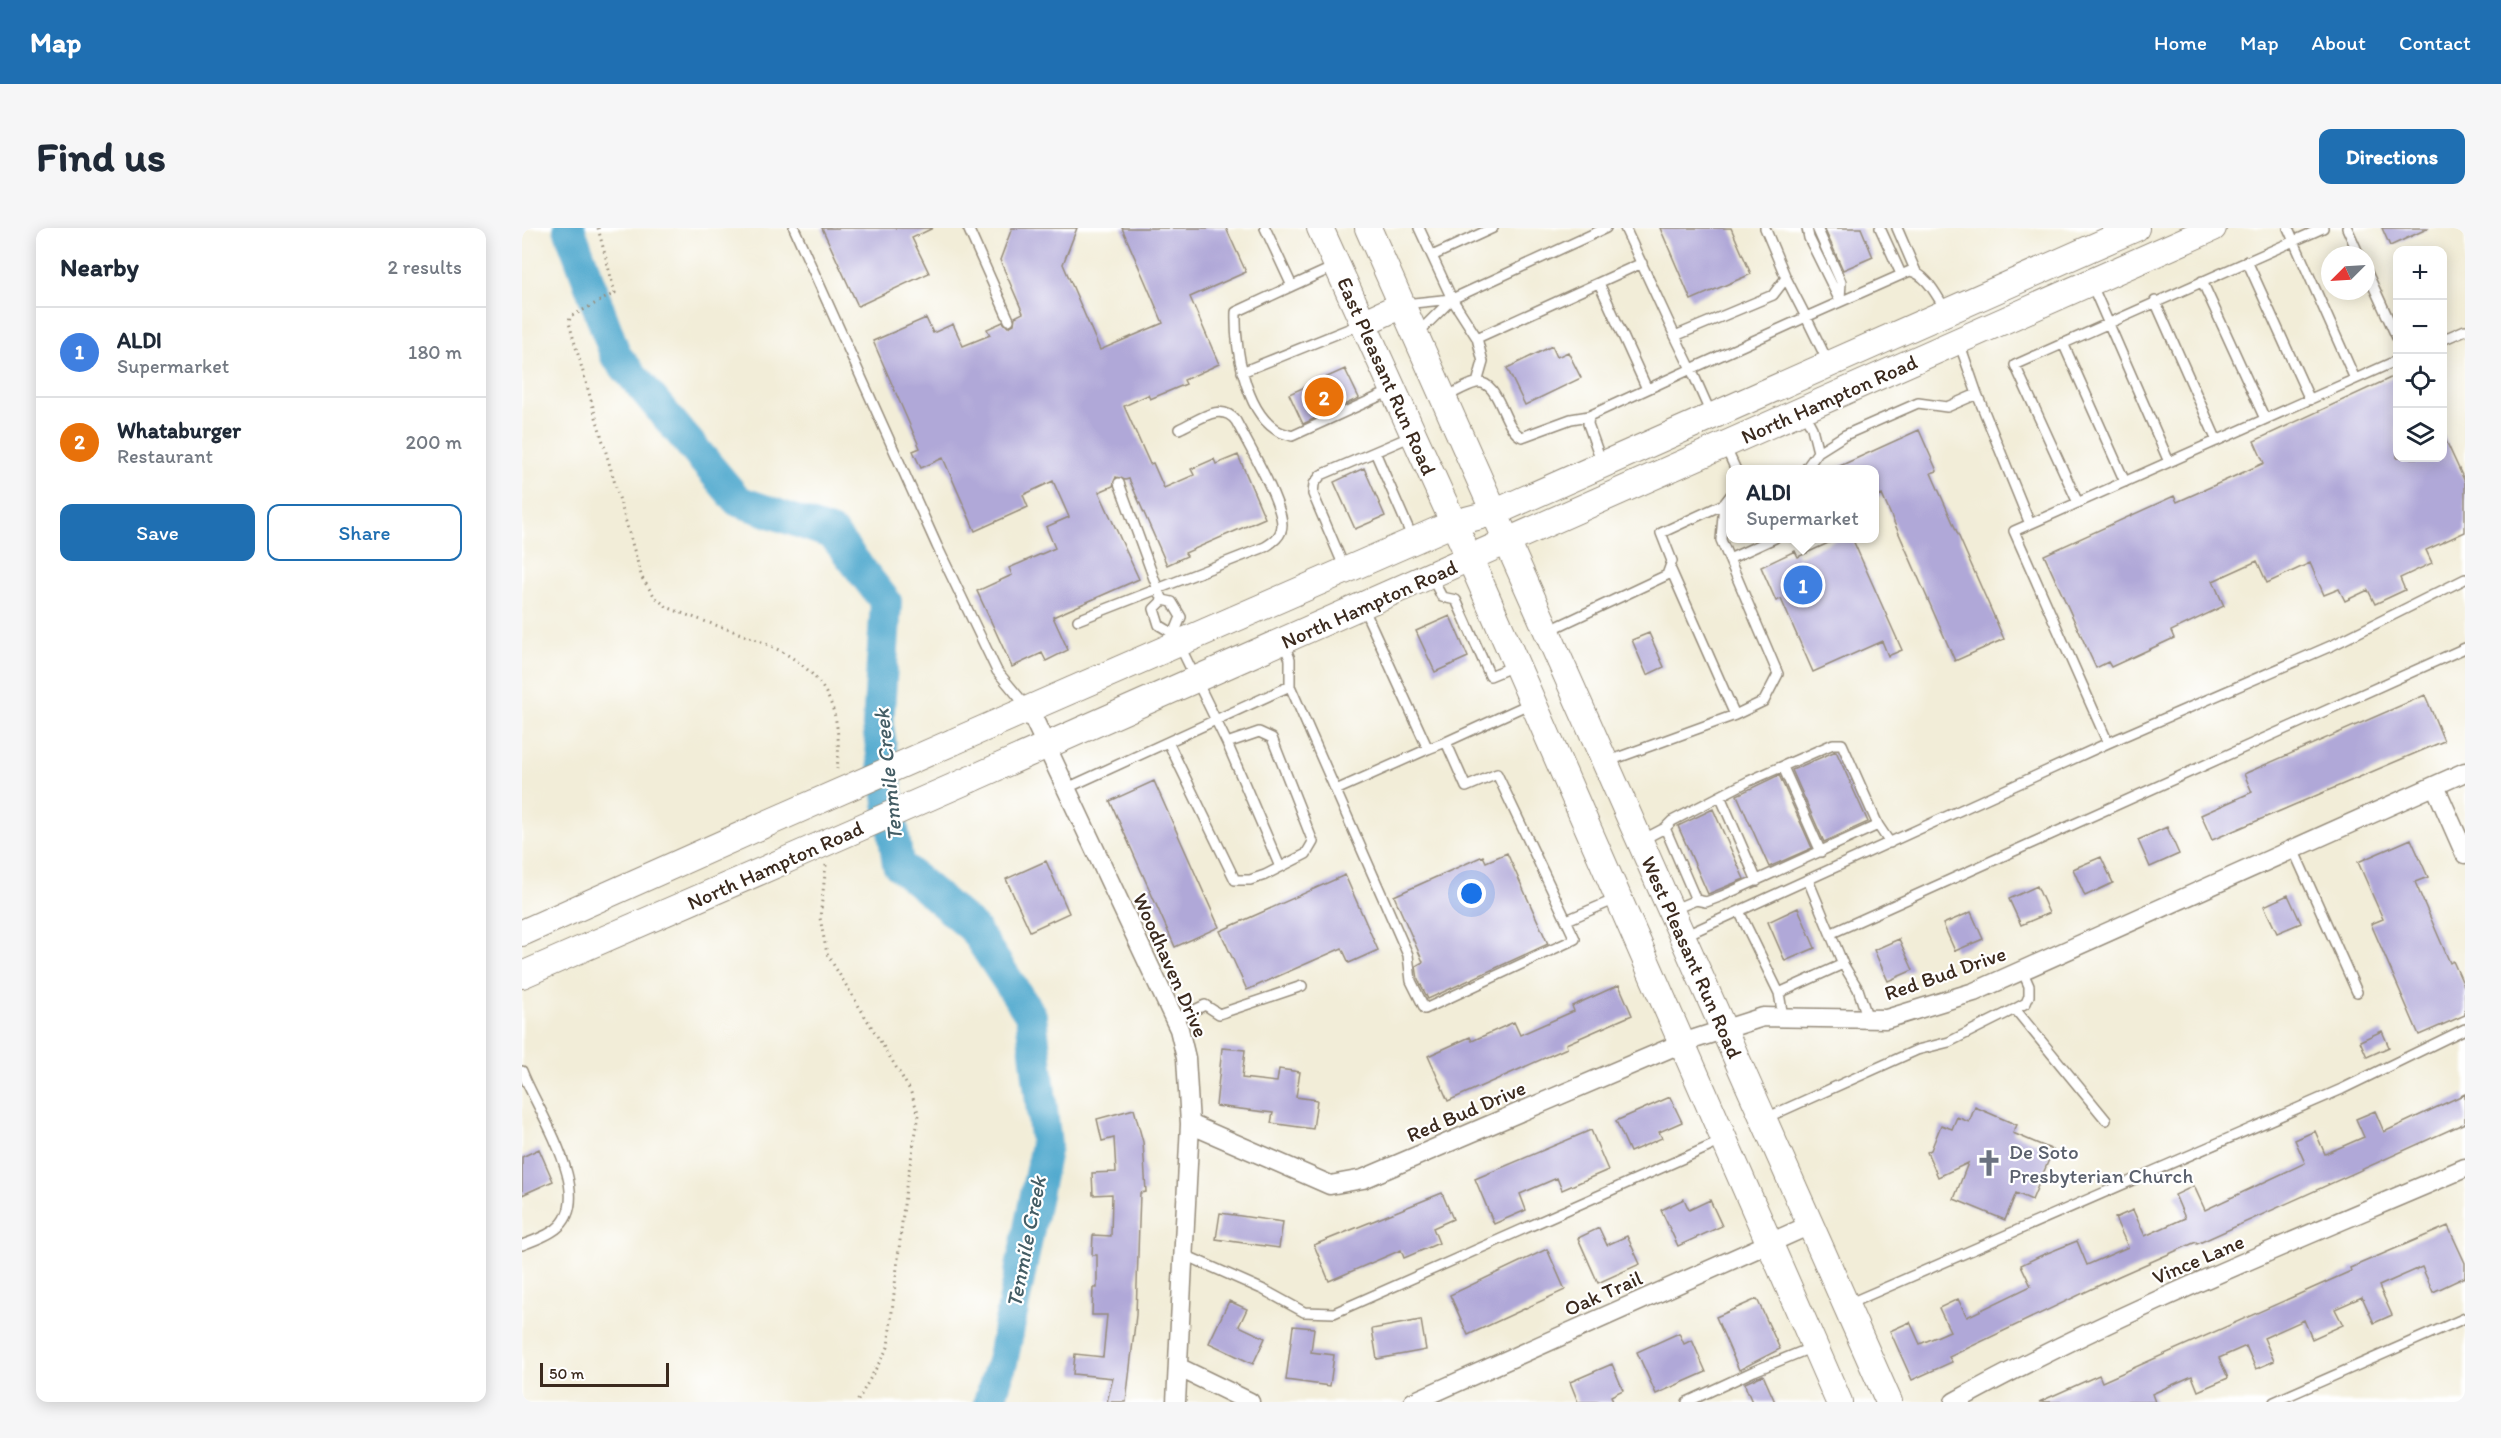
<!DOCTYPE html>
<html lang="en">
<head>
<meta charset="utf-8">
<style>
	:root { --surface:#fff; --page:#f6f6f7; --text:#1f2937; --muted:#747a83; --line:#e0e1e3; --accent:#1f6fb2 }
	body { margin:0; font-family:Itim,sans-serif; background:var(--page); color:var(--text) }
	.controls { position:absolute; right:18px; top:18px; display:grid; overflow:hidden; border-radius:12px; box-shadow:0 3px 15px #0003 }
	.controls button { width:54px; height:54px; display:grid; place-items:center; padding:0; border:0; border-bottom:2px solid var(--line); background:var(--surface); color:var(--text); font:30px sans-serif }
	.compass { position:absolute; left:1799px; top:18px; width:54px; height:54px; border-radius:50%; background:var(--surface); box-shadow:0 3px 15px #0003; rotate:246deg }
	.scale { position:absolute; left:18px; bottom:15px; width:129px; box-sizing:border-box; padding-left:6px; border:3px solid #3b2a1e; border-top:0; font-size:16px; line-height:21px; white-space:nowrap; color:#3b2a1e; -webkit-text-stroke:4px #fff; paint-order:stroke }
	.you { position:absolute; left:950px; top:666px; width:21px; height:21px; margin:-15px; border:4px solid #fff; border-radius:50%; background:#1a73e8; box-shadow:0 0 0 9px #1a73e833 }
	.badge { display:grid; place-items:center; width:39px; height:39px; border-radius:50%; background:var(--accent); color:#fff; font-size:20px; font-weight:700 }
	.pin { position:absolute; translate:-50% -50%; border:3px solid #fff; box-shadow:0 2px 6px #0006 }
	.popup { position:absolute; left:1204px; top:237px; width:153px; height:78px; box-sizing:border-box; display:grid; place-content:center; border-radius:12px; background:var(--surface); filter:drop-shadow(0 2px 4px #0005); font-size:20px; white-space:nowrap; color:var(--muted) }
	.popup b { font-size:22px; color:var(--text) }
	.popup::after { content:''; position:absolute; left:50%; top:100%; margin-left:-12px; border:12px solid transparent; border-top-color:var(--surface) }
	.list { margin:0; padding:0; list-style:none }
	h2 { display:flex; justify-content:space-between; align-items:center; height:78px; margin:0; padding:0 24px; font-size:26px }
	h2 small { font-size:20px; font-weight:400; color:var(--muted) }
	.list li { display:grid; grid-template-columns:39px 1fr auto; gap:18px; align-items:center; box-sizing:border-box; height:90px; padding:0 24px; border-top:2px solid var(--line) }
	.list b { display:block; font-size:22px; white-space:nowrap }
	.list p { margin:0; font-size:20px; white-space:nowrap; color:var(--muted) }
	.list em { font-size:20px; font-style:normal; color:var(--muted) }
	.actions { display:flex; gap:12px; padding:18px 24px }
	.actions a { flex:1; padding:14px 0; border:2px solid var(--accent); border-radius:12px; text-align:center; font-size:21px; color:var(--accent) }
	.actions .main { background:var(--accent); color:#fff }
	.icon { flex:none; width:33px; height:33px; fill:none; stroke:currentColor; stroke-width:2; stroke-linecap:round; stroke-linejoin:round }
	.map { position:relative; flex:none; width:1943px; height:1174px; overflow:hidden; border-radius:12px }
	header { display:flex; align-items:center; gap:36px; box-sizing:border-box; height:84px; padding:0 30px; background:var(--accent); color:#fff }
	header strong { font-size:28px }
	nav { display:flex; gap:33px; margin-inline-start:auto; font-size:21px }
	.intro { display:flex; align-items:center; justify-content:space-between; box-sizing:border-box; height:144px; padding:0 36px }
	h1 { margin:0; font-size:42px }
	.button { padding:15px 27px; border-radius:12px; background:var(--accent); color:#fff; font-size:21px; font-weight:700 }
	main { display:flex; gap:36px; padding:0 36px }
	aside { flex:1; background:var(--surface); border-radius:12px; box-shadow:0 3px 15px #0003 }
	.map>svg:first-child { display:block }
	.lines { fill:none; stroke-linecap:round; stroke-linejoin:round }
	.river { stroke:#52aacf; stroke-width:32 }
	.building { fill:#b0a8d8 }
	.lane-casing { stroke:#968c7b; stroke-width:12 }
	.street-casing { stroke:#968c7b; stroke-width:21 }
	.secondary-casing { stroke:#968c7b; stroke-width:28 }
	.path { stroke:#968c7b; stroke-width:3; stroke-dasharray:1.5 4.5; stroke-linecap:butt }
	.lane { stroke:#fff; stroke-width:9 }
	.street { stroke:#fff; stroke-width:18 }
	.secondary { stroke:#fff; stroke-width:26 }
	.secondary-bridge-casing { stroke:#968c7b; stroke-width:28; stroke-linecap:butt }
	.secondary-bridge { stroke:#fff; stroke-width:26 }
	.labels { text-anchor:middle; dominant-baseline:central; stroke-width:4.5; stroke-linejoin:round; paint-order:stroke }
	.street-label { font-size:21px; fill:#3b2a1e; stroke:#fff }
	.worship-label { font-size:21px; fill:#5b616d; stroke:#fff; text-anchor:start }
	.water-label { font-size:22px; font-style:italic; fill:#445d65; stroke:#fff }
</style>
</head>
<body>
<header>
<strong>Map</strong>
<nav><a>Home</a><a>Map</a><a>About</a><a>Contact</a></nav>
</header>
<div class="intro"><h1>Find us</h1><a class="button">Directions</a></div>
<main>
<aside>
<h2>Nearby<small>2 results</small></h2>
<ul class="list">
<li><span class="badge" style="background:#3f7fe0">1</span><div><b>ALDI</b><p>Supermarket</p></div><em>180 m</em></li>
<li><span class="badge" style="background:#e8710a">2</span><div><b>Whataburger</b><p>Restaurant</p></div><em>200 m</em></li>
</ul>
<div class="actions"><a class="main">Save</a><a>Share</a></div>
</aside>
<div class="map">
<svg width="1943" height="1174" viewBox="0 0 1943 1174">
	<rect width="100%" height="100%" fill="#fff"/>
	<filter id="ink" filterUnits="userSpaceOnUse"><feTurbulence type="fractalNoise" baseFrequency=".0167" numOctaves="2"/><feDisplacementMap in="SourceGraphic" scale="12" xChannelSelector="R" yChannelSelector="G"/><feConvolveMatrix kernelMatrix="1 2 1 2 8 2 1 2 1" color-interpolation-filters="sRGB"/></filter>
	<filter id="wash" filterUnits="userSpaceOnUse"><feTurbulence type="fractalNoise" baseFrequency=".008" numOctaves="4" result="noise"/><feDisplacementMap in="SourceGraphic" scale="24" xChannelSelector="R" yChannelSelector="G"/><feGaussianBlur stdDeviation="1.35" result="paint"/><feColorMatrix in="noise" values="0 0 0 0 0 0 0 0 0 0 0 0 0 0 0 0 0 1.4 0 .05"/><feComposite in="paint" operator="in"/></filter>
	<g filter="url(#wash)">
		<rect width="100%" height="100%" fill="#f2edd8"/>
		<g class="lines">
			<!-- river -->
			<path class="river" d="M47,0L94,128L216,273L311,306L364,374L356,498L376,636L451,700L509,788L524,917L480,1134L467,1174"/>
		</g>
		<g id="blocks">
			<!-- building -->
			<path class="building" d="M300,0H411L390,10L407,45L336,78Z
				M490,0H555L541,36L578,122L641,95L600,0H704L724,44L668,69L697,136L662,152L664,156L628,171L626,167L602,178L628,236L631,235L642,260L672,247L669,241L692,231L694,236L716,227L743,290L663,325L665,328L645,337L607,251L603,252L594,249L591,258L577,264L617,351L531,389L546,422L524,433L520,425L490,439L455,363L490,347L487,340L533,320L524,299L547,289L531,253L501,267L506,279L453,303L421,230L399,240L391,223L398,220L351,113L404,90L411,105L431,96L441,118L468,107L465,101L481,94L486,99L492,96L493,89L501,85L478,32Z
				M1138,0H1209L1229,46L1169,72Z
				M1302,0H1339L1351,29L1321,42Z
				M1860,0H1907L1868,18Z
				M1030,118L1035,129L1046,124L1059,150L1003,177L985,140Z
				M823,141L837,170L781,196L767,166Z
				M1875,147V230H1920V204L1943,254V304L1904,322L1910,335L1878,350L1883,362L1853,376L1846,362L1823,373L1817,361L1802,367L1788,335L1745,355L1735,333L1691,353L1702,378L1649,403L1652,410L1589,439L1586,434L1574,440L1522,327L1652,268L1655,274L1742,235L1732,213Z
				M1397,202L1415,243L1409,245L1482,411L1433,433L1360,267L1353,270V242H1309Z
				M842,240L863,288L833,301L812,254Z
				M1317,310H1330L1380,422L1366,428L1360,413L1291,444L1259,371L1254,373L1239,339L1273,323L1276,329Z
				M928,388L946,429L913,444L894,403Z
				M1127,405L1142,439L1125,447L1110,412Z
				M1903,467L1922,513L1690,612L1679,587L1730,564L1722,546Z
				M1314,523L1346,594L1302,614L1270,542Z
				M1257,547L1290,620L1247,639L1215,567Z
				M632,553L697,699L653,719L588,573Z
				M1191,581L1222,651L1186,666L1156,598Z
				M1645,599L1657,626L1628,639L1616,612Z
				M1889,611L1906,649L1893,654L1928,735L1931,733L1943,760V787L1897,807L1849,696L1861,691L1836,634Z
				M985,625L1026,716L906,771L896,751L894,738L901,734L872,668L961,628L964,634Z
				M1579,629L1591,655L1563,668L1551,641Z
				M524,633L547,685L508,703L484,651Z
				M823,647L856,722L827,735L820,720L725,762L698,703Z
				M1515,658L1527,685L1499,697L1487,671Z
				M1766,667L1779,695L1755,705L1742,678Z
				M1276,680L1293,720L1263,733L1246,694Z
				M1449,684L1461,711L1433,723L1421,696Z
				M1377,711L1391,742L1366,753L1352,722Z
				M1097,757L1110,787L1044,816L1045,820L926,873L906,828L948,809L950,813L992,794L998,807L1052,783L1050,778Z
				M1860,803L1867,819L1845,829L1838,813Z
				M700,820L723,822L720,850L755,854L757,841L778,844L774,869L795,872L791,901L749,895L751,885L694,878Z
				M1943,866V895L1675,1016L1674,1014L1597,1048L1427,1129L1430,1134L1390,1152L1368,1103L1388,1094L1398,1116L1428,1103L1417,1080L1436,1071L1445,1089L1509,1058L1499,1037L1518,1028L1555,1013L1565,1037L1606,1019L1593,990L1611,982L1623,1008L1663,990L1653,967L1672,958L1683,982L1783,935L1773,912L1793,903L1803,926L1842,909L1834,891L1853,883L1862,904Z
				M1148,869L1160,894L1137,904L1140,910L1108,924L1094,893Z
				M1453,879L1495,897L1491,905L1531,922L1510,972L1494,965L1483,992L1432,971L1446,935L1416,949L1405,924L1409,922L1419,897L1430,901L1435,889L1447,894Z
				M612,881L621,914L624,964L618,965L614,1087L604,1174H585L591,1150L551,1146L553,1126L581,1129L585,1087H570L571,1060H575V1027H570L571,1007L589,1008L590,966L571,967L570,945L594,944L592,910L580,913L575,891Z
				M1069,902L1086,942L1040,962L1035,950L998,966L1004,982L972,996L953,951Z
				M17,921L31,953L0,967V929Z
				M920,965L931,991L911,1000L917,1015L882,1030L879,1022L807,1053L792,1017Z
				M1162,971L1167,982L1188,972L1200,998L1156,1018L1139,982Z
				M698,985L761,994L757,1020L694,1011Z
				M1926,998L1943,1035V1049L1911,1064L1900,1039L1857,1058L1870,1087L1852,1095L1840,1069L1813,1081L1821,1097L1790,1111L1782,1092L1742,1110L1752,1133L1734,1141L1724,1118L1697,1130L1706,1150L1676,1163L1670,1148L1630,1166L1633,1174H1517L1577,1147L1580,1154L1829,1043L1828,1040Z
				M1077,1000L1085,1017L1105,1008L1118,1036L1076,1055L1056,1010Z
				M1025,1021L1043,1062L946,1107L928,1067Z
				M1235,1071L1258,1121L1217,1142L1194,1089Z
				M707,1073L725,1081L717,1098L743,1110L731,1136L687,1115Z
				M899,1092L904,1122L855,1131L850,1101Z
				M771,1098L792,1100L789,1124L812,1127L808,1158L764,1152Z
				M1157,1105L1162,1116L1170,1112L1184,1144L1134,1166L1115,1124Z
				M1090,1136L1101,1162L1089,1168L1091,1174H1056L1048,1154Z
				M1241,1147L1253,1174H1230L1224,1160L1223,1155Z"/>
		</g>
	</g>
	<g filter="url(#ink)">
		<use href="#blocks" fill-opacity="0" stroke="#968c7b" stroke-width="1.5"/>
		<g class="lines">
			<defs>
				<path id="lane" d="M272,0L415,318L475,443L505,479
					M446,0L487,92
					M743,0L770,58L714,84C713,118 722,180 753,201C757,205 765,206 770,208L871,162
					M897,0L930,71L955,110L961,134L955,155
					M1103,0L1153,108L1251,67L1264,50L1243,0
					M1285,0L1287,10L1318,73
					M1295,0L1319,54L1318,71
					M1358,0L1379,46
					M1375,0L1394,44
					M1766,0L1833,151
					M1825,0L1837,27
					M910,28L971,0
					M1725,33L1788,172
					M1844,42L1876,112
					M1264,50L1284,89L1388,43C1405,46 1415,69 1424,82
					M1680,53L1743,191
					M1077,55L1125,161
					M1569,55L1647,234
					M770,58L814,38
					M1633,73L1695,213
					M882,76L930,71L1084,0
					M896,105L930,71
					M955,110L1120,35
					M1920,112L1943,102
					M1437,114L1455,166L1508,296L1492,303L1586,515
					M1541,115L1603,254
					M720,144L839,96
					M923,169C933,165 944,157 954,155C978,150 980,201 1000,209L1049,191L1067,188
					M1281,183L1290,200L1296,224L1283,242
					M1189,186L1169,141L1284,89L1306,134
					M1203,218L1214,242
					M853,224L891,311
					M1296,224L1323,207L1396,175L1425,179L1455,166
					M1080,235L1066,196L1067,188L1169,141L1153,108
					M597,255L635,359L641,372L650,374L659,389L652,406
					M1556,275L1493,137L1801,0
					M1508,296L1876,132
					M1207,331L1253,310
					M823,341L791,266L792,256L799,247L890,208
					M1149,342L1213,487
					M910,350L920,369L934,372L968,448L992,438
					M641,372L632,381L637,397L652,406L705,515L737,504L750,510L791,614L784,626L743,647L728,652H713L646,514
					M556,392L743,319C751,314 760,308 760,297C760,274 726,216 714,193C699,173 677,192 657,201
					M1026,403L1145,347L1150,333L1139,305L1202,276
					M761,414L768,431V458
					M924,514L1009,475
					M705,515L758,639
					M1084,534L1213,487L1242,473L1256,446L1199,312L1202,276L1209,267
					M1261,539L1299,624
					M543,561L768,458L886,727L889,753L903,781L1053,711L975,546L944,559L924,514L906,521L841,379
					M814,562L906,521
					M1198,568L1235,653
					M1356,597L1368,615
					M1143,600L1174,672
					M1120,612L1143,600L1150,593L1227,553L1311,516H1320L1356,597L1200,668L1184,674L1174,672L1150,682
					M1771,621L1835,764
					M1217,683L1257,765L1261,789
					M1045,692L1094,671
					M1310,705L1943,420
					M1162,708L1586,515L1811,417L1943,351
					M1321,736L1336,761L1346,791
					M1257,765L1321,736L1286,652
					M1493,781L1584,892
					M652,792L683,777L697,786L780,758
					M0,843C14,881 76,969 34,1001C25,1008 11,1013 0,1017
					M1244,890L1395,822L1427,814L1493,781L1504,775L1507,768V758L1500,742
					M663,1027L742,1062L782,1084L812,1085L1200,913
					M1326,1076L1820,861L1943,801
					M1165,1174L1232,1143L1291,1119
					M1752,1174L1943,1090"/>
				<path id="street" d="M507,481L657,801L664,830L668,896L654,1174
					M1913,558L1943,626
					M668,896L808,957L841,951L1160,815L1241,789L1364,791L1452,764L1943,544
					M658,1140L728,1174
					M891,1174L1288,997
					M1432,1174C1596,1083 1771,1014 1943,940"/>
				<path id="secondary" d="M798,0L956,349L1317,1174
					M846,0L1367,1174
					M841,95L880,77
					M431,514L932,295L974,284L1614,0
					M449,551L1691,0
					M0,705L244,596
					M0,747L262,633"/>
			</defs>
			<!-- lane casing -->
			<use href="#lane" class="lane-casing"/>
			<!-- street casing -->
			<use href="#street" class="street-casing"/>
			<!-- secondary casing -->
			<use href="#secondary" class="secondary-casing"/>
			<!-- path -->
			<path class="path" d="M76,0L93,65L48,89L47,95L120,350L133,369L145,379C229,415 329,419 315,541
				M304,637L298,690L305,726L388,862L397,887L384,959L366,1119L335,1174"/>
			<!-- lane -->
			<use href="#lane" class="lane"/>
			<!-- street -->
			<use href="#street" class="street"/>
			<!-- secondary -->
			<use href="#secondary" class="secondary"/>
			<defs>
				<path id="secondary-bridge" d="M244,596L431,514
					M262,633L449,551"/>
			</defs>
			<!-- secondary-bridge casing -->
			<use href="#secondary-bridge" class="secondary-bridge-casing"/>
			<!-- secondary-bridge -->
			<use href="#secondary-bridge" class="secondary-bridge"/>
		</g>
	</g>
	<!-- icons -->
	<defs>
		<symbol id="church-bare" viewBox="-9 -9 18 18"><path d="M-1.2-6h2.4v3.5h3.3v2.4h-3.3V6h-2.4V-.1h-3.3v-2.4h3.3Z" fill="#6b7280" stroke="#fff" stroke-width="2.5" paint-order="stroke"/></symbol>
	</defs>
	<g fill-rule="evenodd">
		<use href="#church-bare" x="1448" y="916" width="38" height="38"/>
	</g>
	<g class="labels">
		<!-- street labels -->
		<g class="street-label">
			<text transform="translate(865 148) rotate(66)">East Pleasant Run Road</text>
			<text transform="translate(1307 171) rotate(-24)">North Hampton Road</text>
			<text transform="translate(847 376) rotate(-24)">North Hampton Road</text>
			<text transform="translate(253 637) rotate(-24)">North Hampton Road</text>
			<text transform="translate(1170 729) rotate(66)">West Pleasant Run Road</text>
			<text transform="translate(649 737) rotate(66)">Woodhaven Drive</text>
			<text transform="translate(1423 745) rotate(-19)">Red Bud Drive</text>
			<text transform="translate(944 883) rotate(-23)">Red Bud Drive</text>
			<text transform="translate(1676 1031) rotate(-23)">Vince Lane</text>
			<text transform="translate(1081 1065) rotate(-24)">Oak Trail</text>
		</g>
		<!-- worship labels -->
		<g class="worship-label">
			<text x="1487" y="923">De Soto<tspan x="1487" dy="24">Presbyterian Church</tspan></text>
		</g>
		<!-- water labels -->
		<g class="water-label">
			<text transform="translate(366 547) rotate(-96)">Tenmile Creek</text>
			<text transform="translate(504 1014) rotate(-79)">Tenmile Creek</text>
		</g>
	</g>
</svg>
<div class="controls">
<button>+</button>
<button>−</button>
<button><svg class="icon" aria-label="locate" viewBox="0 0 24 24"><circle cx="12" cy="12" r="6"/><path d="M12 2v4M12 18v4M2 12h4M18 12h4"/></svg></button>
<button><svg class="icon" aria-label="layers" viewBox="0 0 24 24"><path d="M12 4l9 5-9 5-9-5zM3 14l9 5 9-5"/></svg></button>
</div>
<svg class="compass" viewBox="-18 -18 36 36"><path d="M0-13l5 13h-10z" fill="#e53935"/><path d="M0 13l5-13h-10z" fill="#747a83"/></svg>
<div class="scale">50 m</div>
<div class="you"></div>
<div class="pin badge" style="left:1281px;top:357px;background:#3f7fe0">1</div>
<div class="popup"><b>ALDI</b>Supermarket</div>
<div class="pin badge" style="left:802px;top:169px;background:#e8710a">2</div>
</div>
</main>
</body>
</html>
